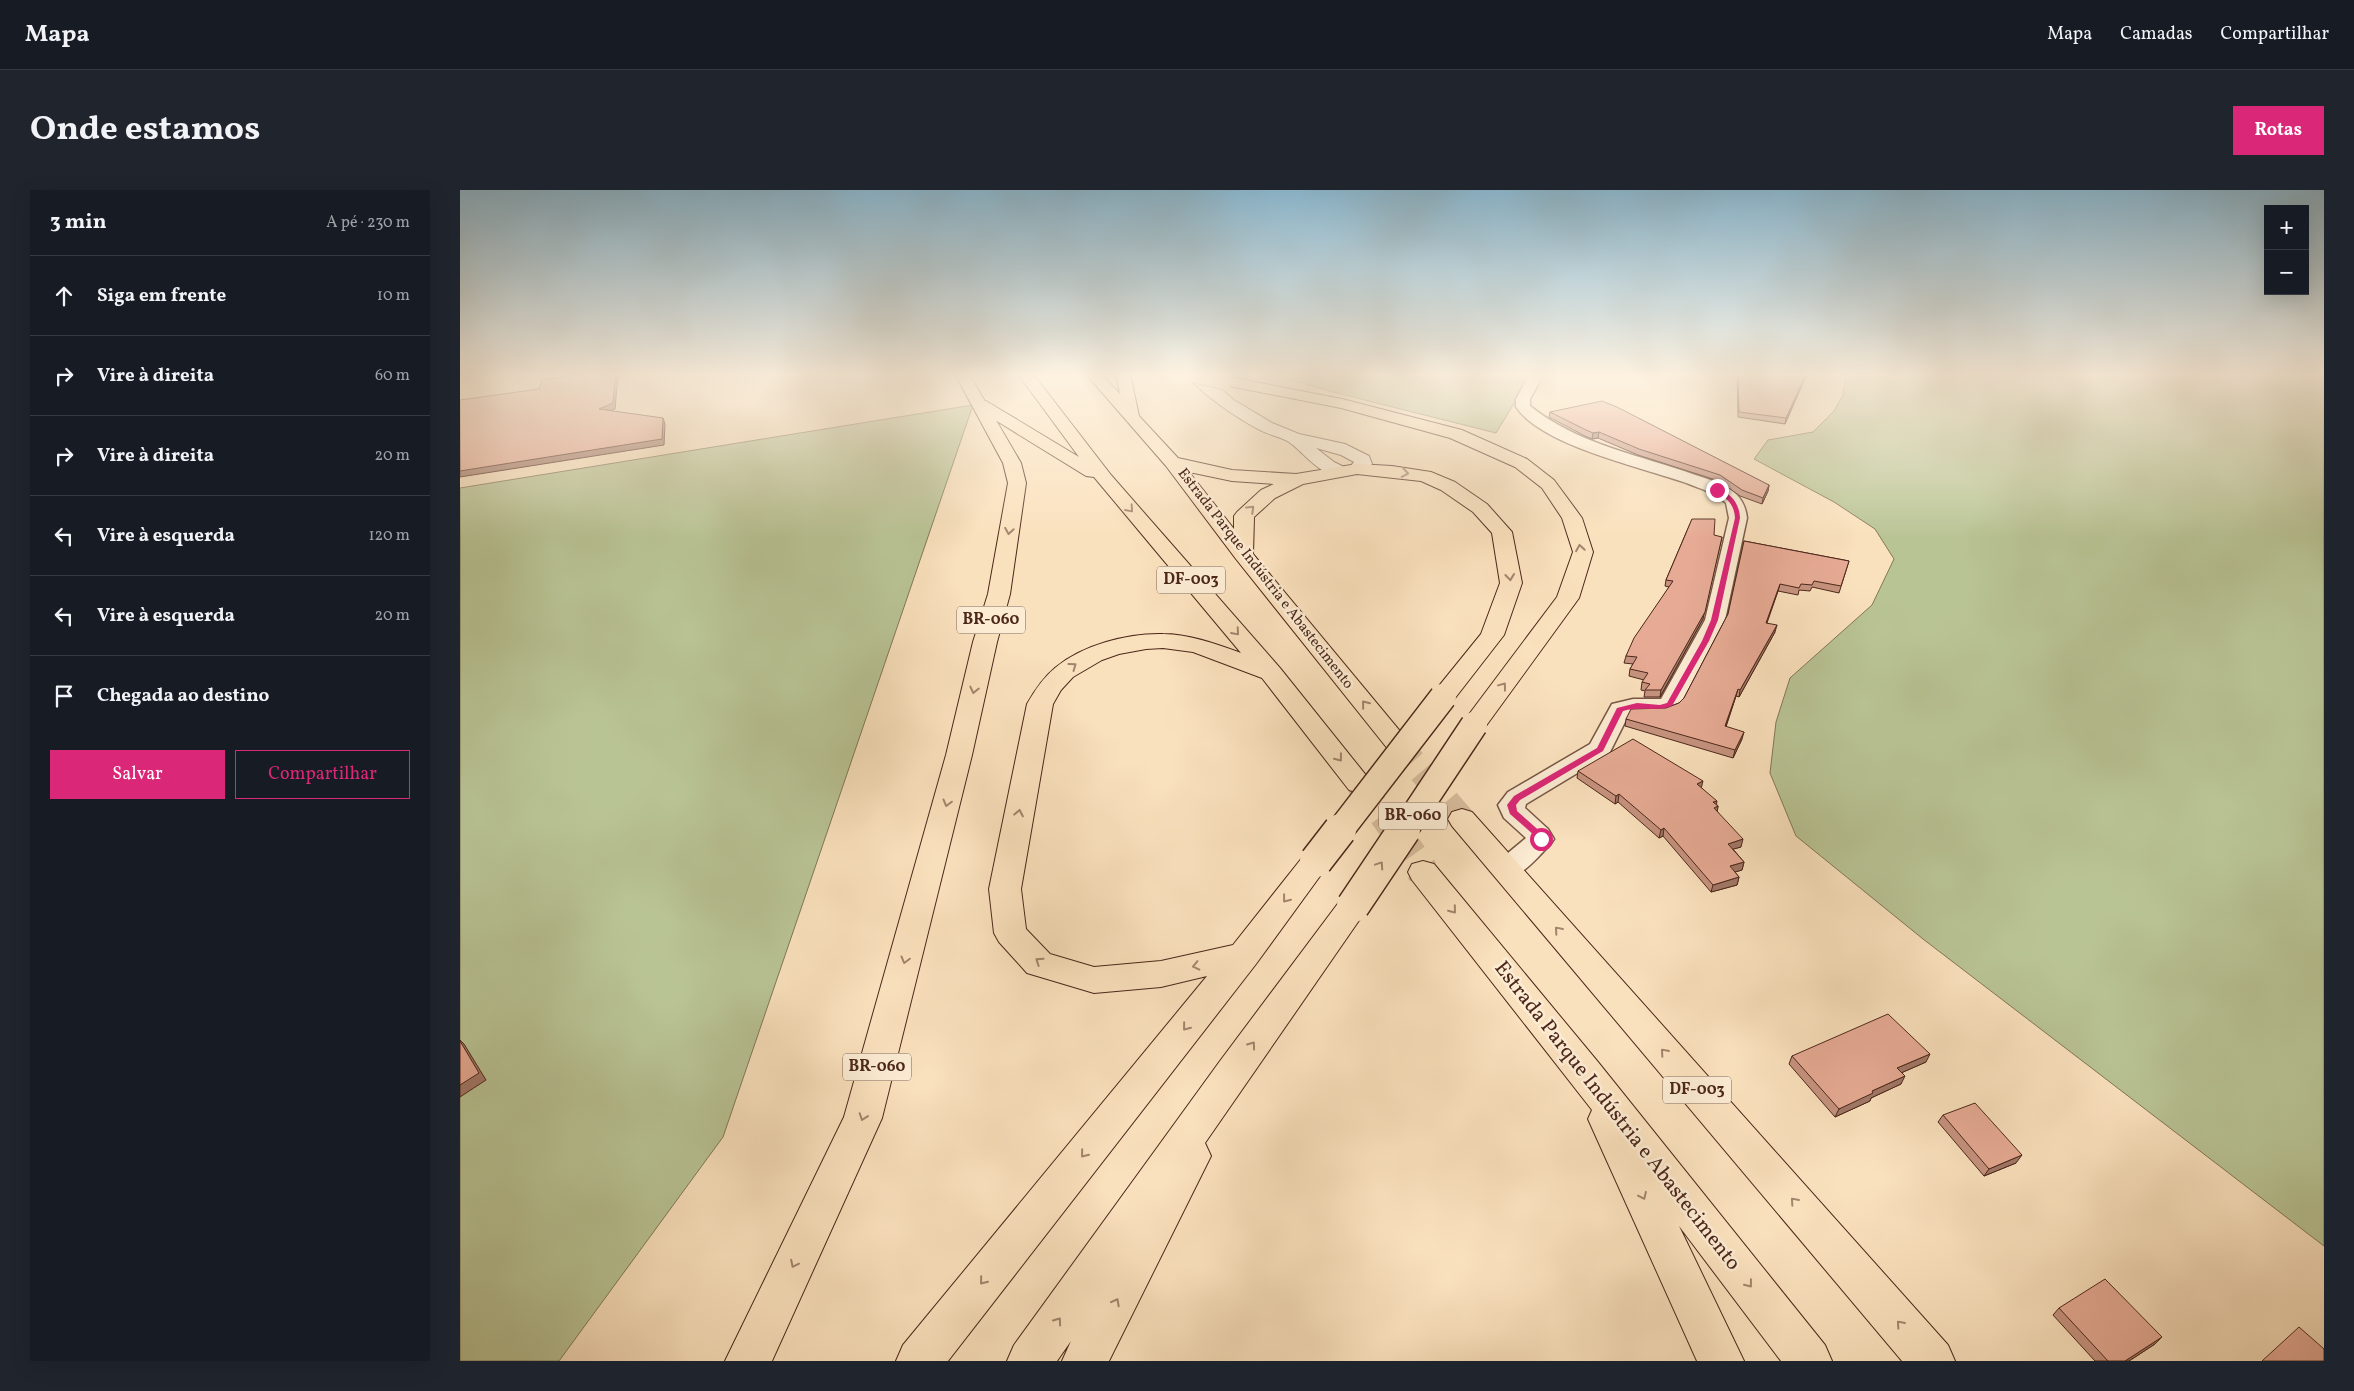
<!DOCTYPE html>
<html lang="pt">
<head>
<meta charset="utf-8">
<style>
	:root { --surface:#171b24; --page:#20242c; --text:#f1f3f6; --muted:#9ea1a6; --line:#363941; --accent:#db2777 }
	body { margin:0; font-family:Vollkorn,serif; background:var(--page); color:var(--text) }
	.controls { position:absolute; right:15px; top:15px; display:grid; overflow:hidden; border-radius:0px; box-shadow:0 5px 20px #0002 }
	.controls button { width:45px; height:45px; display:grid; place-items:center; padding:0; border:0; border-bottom:1px solid var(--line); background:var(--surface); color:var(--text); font:25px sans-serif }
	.stop { position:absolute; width:15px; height:15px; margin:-11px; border:4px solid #db2777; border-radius:50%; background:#fff }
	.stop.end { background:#db2777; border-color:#fff; box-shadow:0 1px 5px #0008 }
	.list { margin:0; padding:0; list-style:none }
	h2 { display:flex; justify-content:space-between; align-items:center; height:65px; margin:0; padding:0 20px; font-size:21px }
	h2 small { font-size:16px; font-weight:400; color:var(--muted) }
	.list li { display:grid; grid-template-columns:32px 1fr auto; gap:15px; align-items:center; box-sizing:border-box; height:80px; padding:0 20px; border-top:1px solid var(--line) }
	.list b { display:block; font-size:19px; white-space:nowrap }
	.list em { font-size:16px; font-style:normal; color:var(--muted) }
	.actions { display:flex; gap:10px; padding:15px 20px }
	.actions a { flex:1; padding:11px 0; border:1px solid var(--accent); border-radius:0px; text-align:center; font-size:18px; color:var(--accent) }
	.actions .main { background:var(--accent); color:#fff }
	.icon { flex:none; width:28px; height:28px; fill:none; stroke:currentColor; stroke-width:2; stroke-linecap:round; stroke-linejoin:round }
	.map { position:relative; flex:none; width:1864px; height:1171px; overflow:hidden; border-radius:0px }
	header { display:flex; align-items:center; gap:30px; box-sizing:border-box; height:70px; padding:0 25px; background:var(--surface); border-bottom:1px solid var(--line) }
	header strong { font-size:24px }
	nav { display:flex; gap:28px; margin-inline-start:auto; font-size:18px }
	.intro { display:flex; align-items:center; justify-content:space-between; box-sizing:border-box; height:120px; padding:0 30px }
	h1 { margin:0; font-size:35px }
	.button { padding:12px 22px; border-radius:0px; background:var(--accent); color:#fff; font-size:18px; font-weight:700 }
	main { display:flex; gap:30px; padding:0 30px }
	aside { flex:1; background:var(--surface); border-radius:0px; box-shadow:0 5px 20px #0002 }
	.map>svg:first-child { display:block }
	.green { fill:#b9c495; stroke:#827658 }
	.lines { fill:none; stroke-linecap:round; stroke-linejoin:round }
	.trunk-tunnel-far1 { stroke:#d7bc9c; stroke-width:26; stroke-dasharray:26 13; stroke-linecap:butt }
	.trunk-tunnel { stroke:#d7bc9c; stroke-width:32; stroke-dasharray:32 16; stroke-linecap:butt }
	.minor-casing { stroke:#785643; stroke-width:3 }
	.tertiary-casing { stroke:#785643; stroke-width:2 }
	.primary-casing { stroke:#4c271a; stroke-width:2 }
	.trunk-casing { stroke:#4c271a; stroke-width:2 }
	.minor { fill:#fcecd4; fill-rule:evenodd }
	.tertiary { fill:#fcecd4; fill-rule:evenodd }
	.primary { fill:#fae1bd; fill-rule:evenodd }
	.trunk { fill:#fae1bd; fill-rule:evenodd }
	.trunk-bridge-far2-casing { stroke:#4c271a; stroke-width:18; stroke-linecap:butt }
	.trunk-bridge-far1-casing { stroke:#4c271a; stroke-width:29; stroke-linecap:butt }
	.trunk-bridge-casing { stroke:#4c271a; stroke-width:35; stroke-linecap:butt }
	.trunk-bridge-far2 { stroke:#fae1bd; stroke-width:17 }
	.trunk-bridge-far1 { stroke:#fae1bd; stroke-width:26 }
	.trunk-bridge { stroke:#fae1bd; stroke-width:32 }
	.wall { fill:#c79380; stroke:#4c271a }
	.shaded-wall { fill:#a27868; stroke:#4c271a }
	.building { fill:#e7ab95; stroke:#4c271a }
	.oneway { stroke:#a3846c }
	.route { fill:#db2777 }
	.labels { text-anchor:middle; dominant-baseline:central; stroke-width:5; stroke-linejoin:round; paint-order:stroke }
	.far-street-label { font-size:15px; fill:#4c271a; stroke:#fcecd4 }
	.shield { fill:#fcecd4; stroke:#816252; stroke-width:1 }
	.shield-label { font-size:16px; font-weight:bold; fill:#4c271a }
	.near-street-label { font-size:21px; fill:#4c271a; stroke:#fcecd4 }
</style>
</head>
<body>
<header>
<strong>Mapa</strong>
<nav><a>Mapa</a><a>Camadas</a><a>Compartilhar</a></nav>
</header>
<div class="intro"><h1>Onde estamos</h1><a class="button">Rotas</a></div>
<main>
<aside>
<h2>3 min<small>A pé · 230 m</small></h2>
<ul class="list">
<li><svg class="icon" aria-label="ahead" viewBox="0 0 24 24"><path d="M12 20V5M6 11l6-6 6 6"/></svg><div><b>Siga em frente</b></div><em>10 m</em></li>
<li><svg class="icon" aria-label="right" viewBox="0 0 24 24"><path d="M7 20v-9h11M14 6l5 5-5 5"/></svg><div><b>Vire à direita</b></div><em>60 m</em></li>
<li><svg class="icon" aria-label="right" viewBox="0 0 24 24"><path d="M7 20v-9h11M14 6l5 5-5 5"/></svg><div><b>Vire à direita</b></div><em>20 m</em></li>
<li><svg class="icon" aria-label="left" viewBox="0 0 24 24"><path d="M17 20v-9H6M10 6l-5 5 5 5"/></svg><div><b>Vire à esquerda</b></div><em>120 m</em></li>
<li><svg class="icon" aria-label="left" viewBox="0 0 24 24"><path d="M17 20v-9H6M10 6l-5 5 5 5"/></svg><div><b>Vire à esquerda</b></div><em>20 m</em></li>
<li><svg class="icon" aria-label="arrive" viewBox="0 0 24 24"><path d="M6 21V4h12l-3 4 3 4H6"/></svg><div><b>Chegada ao destino</b></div></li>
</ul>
<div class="actions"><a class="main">Salvar</a><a>Compartilhar</a></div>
</aside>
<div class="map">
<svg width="1864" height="1171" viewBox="0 0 1864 1171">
	<rect width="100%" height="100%" fill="#fae1bd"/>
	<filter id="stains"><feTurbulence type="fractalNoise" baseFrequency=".004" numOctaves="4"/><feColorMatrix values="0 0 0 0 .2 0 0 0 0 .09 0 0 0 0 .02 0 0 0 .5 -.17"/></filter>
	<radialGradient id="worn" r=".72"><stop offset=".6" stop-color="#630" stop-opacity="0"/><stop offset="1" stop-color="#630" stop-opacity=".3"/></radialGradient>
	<!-- green -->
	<path class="green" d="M819,184H1072L1036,243L873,202L833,190Z
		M1386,184H1864V1056L1463,749L1336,646L1310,583L1316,532L1330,488L1412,415L1434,369L1415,339L1374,312L1294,269L1308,250L1353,242L1374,221L1383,205Z
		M513,215L263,947L99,1171H0V298Z"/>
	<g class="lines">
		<!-- trunk-tunnel-far1 -->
		<path class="trunk-tunnel-far1" d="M936,552L1002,629
			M899,594L934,642"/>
		<!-- trunk-tunnel -->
		<path class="trunk-tunnel" d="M933,640L963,682"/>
		<defs>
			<path id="minor" d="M1070,184H1084L1070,209V216C1115,252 1170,263 1224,281C1240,287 1263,292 1276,304C1283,311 1286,319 1287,328L1265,430L1221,514C1211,530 1185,522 1169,524L1149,564L1066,614L1065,618L1088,639L1094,649L1090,655C1075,669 1059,693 1036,687L1032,680L1036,673L1066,648L1044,628L1038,615L1048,602L1130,554L1152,514L1173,509H1201L1245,430L1269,328L1266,313C1256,303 1241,299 1229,294C1183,277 1084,257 1056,217V209Z"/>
			<path id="tertiary" d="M727,184H743L774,210L812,233L839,244L885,254L909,266L912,274C906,282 898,287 890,281L887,285C863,291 846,264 829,252C821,247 809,245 800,240C780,230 738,202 727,184ZM856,258L881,265L894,272L888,279L874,272Z"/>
			<path id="primary" d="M495,184H509L561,273L566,293L550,404L537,452L512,565L422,928L312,1171H265L384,927L486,565L513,452L528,404L548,293L543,273Z"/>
			<path id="trunk" d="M558,184H573L651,285L820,478L913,594L909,600L899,603L889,600L802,488L733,462L703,458L686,459L659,464L642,470L613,487L601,500L593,514L561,699L566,739L590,764L634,777L701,771L773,755L845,664L856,661L867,664L871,671L796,774L488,1171H436L443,1155L747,786L701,797L634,803L567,783L539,752L534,743L529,699L567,514C575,500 583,488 595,478C622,455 668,443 703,444C729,444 756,454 781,463L634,287L626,286L514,217L512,214L514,211H526L619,267Z
				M626,184H641L660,204L656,184H670L679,226L718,268L772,280L836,284L897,274L932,276L971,282L995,292L1027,314L1052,342L1062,393L1044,445L992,512L983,515L974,512L970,507L1021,444L1040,393L1032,343L1013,322L981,300L961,291L897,284L843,294L815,308L794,327L793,364L949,552L945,558L936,560L927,558L776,369L706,276ZM729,282L772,291L814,294L801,300L777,322L774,326V339Z
				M764,186L882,209L1002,240L1067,269L1094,290L1122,328L1133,362L1119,408L1023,540L1014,543L1005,540L1001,535L1097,407L1113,362L1102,328L1082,298L1055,277L990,248L881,218L759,194L756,191Z
				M1002,619L1012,622L1488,1155L1495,1171H1442L992,636L988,629L992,622Z
				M963,671L974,674L1138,872L1365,1155L1372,1171H1321L1219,1036L1284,1171H1237L1128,929L1132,920L952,690L948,682L952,674Z
				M893,705L904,708L909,716L745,953L751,966L649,1171H602L611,1151L597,1171H547L554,1155L760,871L882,708Z"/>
		</defs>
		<!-- minor casing -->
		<use href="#minor" class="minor-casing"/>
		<!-- tertiary casing -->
		<use href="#tertiary" class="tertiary-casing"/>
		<!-- primary casing -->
		<use href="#primary" class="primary-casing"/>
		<!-- trunk casing -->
		<use href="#trunk" class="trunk-casing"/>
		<!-- minor -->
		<use href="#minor" class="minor"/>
		<!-- tertiary -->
		<use href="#tertiary" class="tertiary"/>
		<!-- primary -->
		<use href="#primary" class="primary"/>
		<!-- trunk -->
		<use href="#trunk" class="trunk"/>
		<defs>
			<path id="trunk-bridge-far2" d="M733,184L764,191"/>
			<path id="trunk-bridge-far1" d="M879,642L983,507
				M943,642L1014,535"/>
			<path id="trunk-bridge" d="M856,671L880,640
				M893,716L944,640"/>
		</defs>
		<!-- trunk-bridge-far2 casing -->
		<use href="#trunk-bridge-far2" class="trunk-bridge-far2-casing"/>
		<!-- trunk-bridge-far1 casing -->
		<use href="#trunk-bridge-far1" class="trunk-bridge-far1-casing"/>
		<!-- trunk-bridge casing -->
		<use href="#trunk-bridge" class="trunk-bridge-casing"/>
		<!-- trunk-bridge-far2 -->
		<use href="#trunk-bridge-far2" class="trunk-bridge-far2"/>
		<!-- trunk-bridge-far1 -->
		<use href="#trunk-bridge-far1" class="trunk-bridge-far1"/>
		<!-- trunk-bridge -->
		<use href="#trunk-bridge" class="trunk-bridge"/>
	</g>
	<!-- wall -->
	<path class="wall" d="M1277,184H1347L1325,234L1278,227Z
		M1090,222L1309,295L1308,301L1302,314L1280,306L1259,291L1178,265L1138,248L1132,249L1125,246L1089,227Z
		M1232,329L1243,429L1200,507H1184L1185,501L1181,500L1182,492L1184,490L1169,486L1170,479L1173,474L1164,473L1166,466L1209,397L1205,396L1206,390Z
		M1284,351L1389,371L1379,403L1352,397L1350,401L1339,400L1338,405L1318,401L1307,433L1315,442L1279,507L1276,506L1266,537L1282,549L1273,568L1165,536L1166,529L1206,518L1219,513L1224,508L1268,424Z
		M1118,581L1242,598L1258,616L1257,621L1281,657L1273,659L1284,672L1282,680L1275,682L1279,687L1277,695L1251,702L1203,646L1199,648L1158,612L1155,614L1117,588Z
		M1332,866L1466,872L1441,883V894L1411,908L1410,911L1375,927L1329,874Z
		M1483,925L1556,973L1524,986L1478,932Z
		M1599,1118L1702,1147L1695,1154L1669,1171H1635L1593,1125Z"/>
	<!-- shaded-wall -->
	<path class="shaded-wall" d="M156,184H158V185L155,219L141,225L139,219Z
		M1346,184H1347L1325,234L1326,228Z
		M203,228L205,234L204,255L0,287V281Z
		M1139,242L1138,248L1132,249L1133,243Z
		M1309,295L1308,301L1302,314L1303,308Z
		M1262,347L1243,429L1200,507L1201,500Z
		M1320,394L1318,401L1304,439L1306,433Z
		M1317,435L1315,442L1279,507L1280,500Z
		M1278,499L1276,506L1263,544L1265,536Z
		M1284,542L1282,549L1273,568L1275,560Z
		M1243,591L1241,599L1237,594Z
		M1159,604L1158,612L1155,614L1156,606Z
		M1257,611L1256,617L1258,616L1257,624L1252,625L1253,612Z
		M1204,638L1203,646L1199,648L1201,640Z
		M1283,649L1281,657L1266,661L1268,654Z
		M1284,672L1282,680L1268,684L1270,676Z
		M1279,687L1277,695L1251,702L1253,695Z
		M0,850L4,854L26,890L0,907Z
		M1470,864L1466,872L1434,886L1437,878Z
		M1445,886L1441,894L1411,908L1410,911L1375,927L1379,919L1412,901Z
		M1562,965L1556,973L1524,986L1529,979Z
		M1702,1147L1695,1154L1669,1171H1665Z"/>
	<!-- building -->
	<path class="building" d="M126,184H156L153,213L139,219L203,228L202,249L0,281V210L79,199L82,190Z
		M1278,184H1346L1326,228L1279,222Z
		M1142,211L1157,217L1309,295L1303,308L1282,300L1260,285L1179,259L1139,242L1133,243L1126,240L1090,222Z
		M1232,329H1255L1254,345L1262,347L1245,422L1201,500H1185L1190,494L1182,492L1188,483L1170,479L1177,467L1166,466L1174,448L1213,391L1206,390Z
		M1284,351L1389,371L1381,396L1354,391L1352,395L1341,394L1339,398L1320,394L1306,433L1317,435L1280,500L1278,499L1265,536L1284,542L1275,560L1166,529L1171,519L1206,518L1219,513L1224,508L1268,424Z
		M1173,549L1243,591L1237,594L1257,611L1253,612L1258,616L1254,618L1283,649L1268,654L1284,672L1270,676L1279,687L1253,695L1204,638L1201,640L1159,604L1156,606L1118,581Z
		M1428,824L1470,864L1437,878L1445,886L1412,901L1413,903L1379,919L1332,866Z
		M0,851L19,883L0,895Z
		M1515,913L1562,965L1529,979L1483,925Z
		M1645,1089L1702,1147L1665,1171H1648L1599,1118Z
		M1839,1137L1864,1159V1171H1802Z"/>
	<!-- one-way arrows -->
	<defs><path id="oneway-chevron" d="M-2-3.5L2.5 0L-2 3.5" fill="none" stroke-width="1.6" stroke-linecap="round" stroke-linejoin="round" transform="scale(1.25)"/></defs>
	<g class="oneway">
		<use href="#oneway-chevron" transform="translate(945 283) rotate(10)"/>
		<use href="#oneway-chevron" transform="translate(670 319) rotate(49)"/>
		<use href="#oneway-chevron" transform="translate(791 319) rotate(-44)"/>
		<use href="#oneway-chevron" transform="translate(549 341) rotate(99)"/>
		<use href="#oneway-chevron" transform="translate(1120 358) rotate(-99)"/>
		<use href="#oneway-chevron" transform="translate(1050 387) rotate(84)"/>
		<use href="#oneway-chevron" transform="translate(776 442) rotate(49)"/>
		<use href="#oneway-chevron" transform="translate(613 476) rotate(-36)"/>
		<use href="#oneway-chevron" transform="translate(1043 496) rotate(-53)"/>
		<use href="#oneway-chevron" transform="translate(514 500) rotate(103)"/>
		<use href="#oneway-chevron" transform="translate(905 514) rotate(-129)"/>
		<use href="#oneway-chevron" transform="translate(879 568) rotate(52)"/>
		<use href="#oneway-chevron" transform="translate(487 613) rotate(105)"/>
		<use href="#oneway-chevron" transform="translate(559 623) rotate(-79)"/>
		<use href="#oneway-chevron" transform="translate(920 675) rotate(-56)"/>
		<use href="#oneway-chevron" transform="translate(826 709) rotate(128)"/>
		<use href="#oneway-chevron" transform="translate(993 720) rotate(51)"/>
		<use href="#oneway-chevron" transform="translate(1098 740) rotate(-131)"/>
		<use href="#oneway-chevron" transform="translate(445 770) rotate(105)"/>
		<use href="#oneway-chevron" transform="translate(579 771) rotate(-146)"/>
		<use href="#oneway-chevron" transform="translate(736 776) rotate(167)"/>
		<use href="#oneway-chevron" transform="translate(726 837) rotate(129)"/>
		<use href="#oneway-chevron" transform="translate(792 855) rotate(-54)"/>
		<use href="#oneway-chevron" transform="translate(1204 862) rotate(-131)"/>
		<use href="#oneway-chevron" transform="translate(403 927) rotate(109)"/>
		<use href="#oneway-chevron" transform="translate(624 964) rotate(129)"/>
		<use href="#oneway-chevron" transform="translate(1183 1006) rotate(65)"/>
		<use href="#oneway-chevron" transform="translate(1334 1011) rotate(-131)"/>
		<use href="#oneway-chevron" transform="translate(334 1074) rotate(116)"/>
		<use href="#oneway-chevron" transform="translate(523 1091) rotate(129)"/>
		<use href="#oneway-chevron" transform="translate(1289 1094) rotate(52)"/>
		<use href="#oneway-chevron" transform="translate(656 1112) rotate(-62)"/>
		<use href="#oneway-chevron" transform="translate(598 1131) rotate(-55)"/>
		<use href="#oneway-chevron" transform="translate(1440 1134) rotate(-131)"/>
	</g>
	<!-- sky -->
	<linearGradient id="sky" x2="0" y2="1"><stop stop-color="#8bb8d0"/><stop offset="0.53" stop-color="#fdf2e1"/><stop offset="1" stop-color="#fdf2e1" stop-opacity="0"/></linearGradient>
	<rect width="1864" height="348" fill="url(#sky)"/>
	<!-- route -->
	<path class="route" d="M1257,298C1271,304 1279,312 1280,328L1258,430L1249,451L1212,516C1196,522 1180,516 1163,521L1143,561L1060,610L1056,615L1057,621L1084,645V651H1078L1075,646L1050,624L1047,615L1054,606L1137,558L1157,518L1177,513L1200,515L1207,513L1242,451L1251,430L1275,328C1274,313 1267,309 1255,301Z"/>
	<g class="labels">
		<!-- far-street labels -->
		<g class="far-street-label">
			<text transform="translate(805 389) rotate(52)">Estrada Parque Indústria e Abastecimento</text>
		</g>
		<!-- shield labels -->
		<g class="shield">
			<rect x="697" y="376.5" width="68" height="27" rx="4"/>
			<rect x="497" y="416.5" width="68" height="27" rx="4"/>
			<rect x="919" y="612.5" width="68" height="27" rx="4"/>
			<rect x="383" y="863.5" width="68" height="27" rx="4"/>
			<rect x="1203" y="886.5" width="68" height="27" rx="4"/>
		</g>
		<g class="shield-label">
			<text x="731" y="390">DF-003</text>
			<text x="531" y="430">BR-060</text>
			<text x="953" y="626">BR-060</text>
			<text x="417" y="877">BR-060</text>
			<text x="1237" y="900">DF-003</text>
		</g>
		<!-- near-street labels -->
		<g class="near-street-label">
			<text transform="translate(1157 926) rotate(52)">Estrada Parque Indústria e Abastecimento</text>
		</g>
	</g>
	<rect width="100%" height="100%" filter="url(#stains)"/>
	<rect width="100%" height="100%" fill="url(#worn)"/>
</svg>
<div class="controls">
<button>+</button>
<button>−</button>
</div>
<div class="stop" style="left:1081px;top:649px"></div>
<div class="stop end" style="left:1257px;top:300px"></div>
</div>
</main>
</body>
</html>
